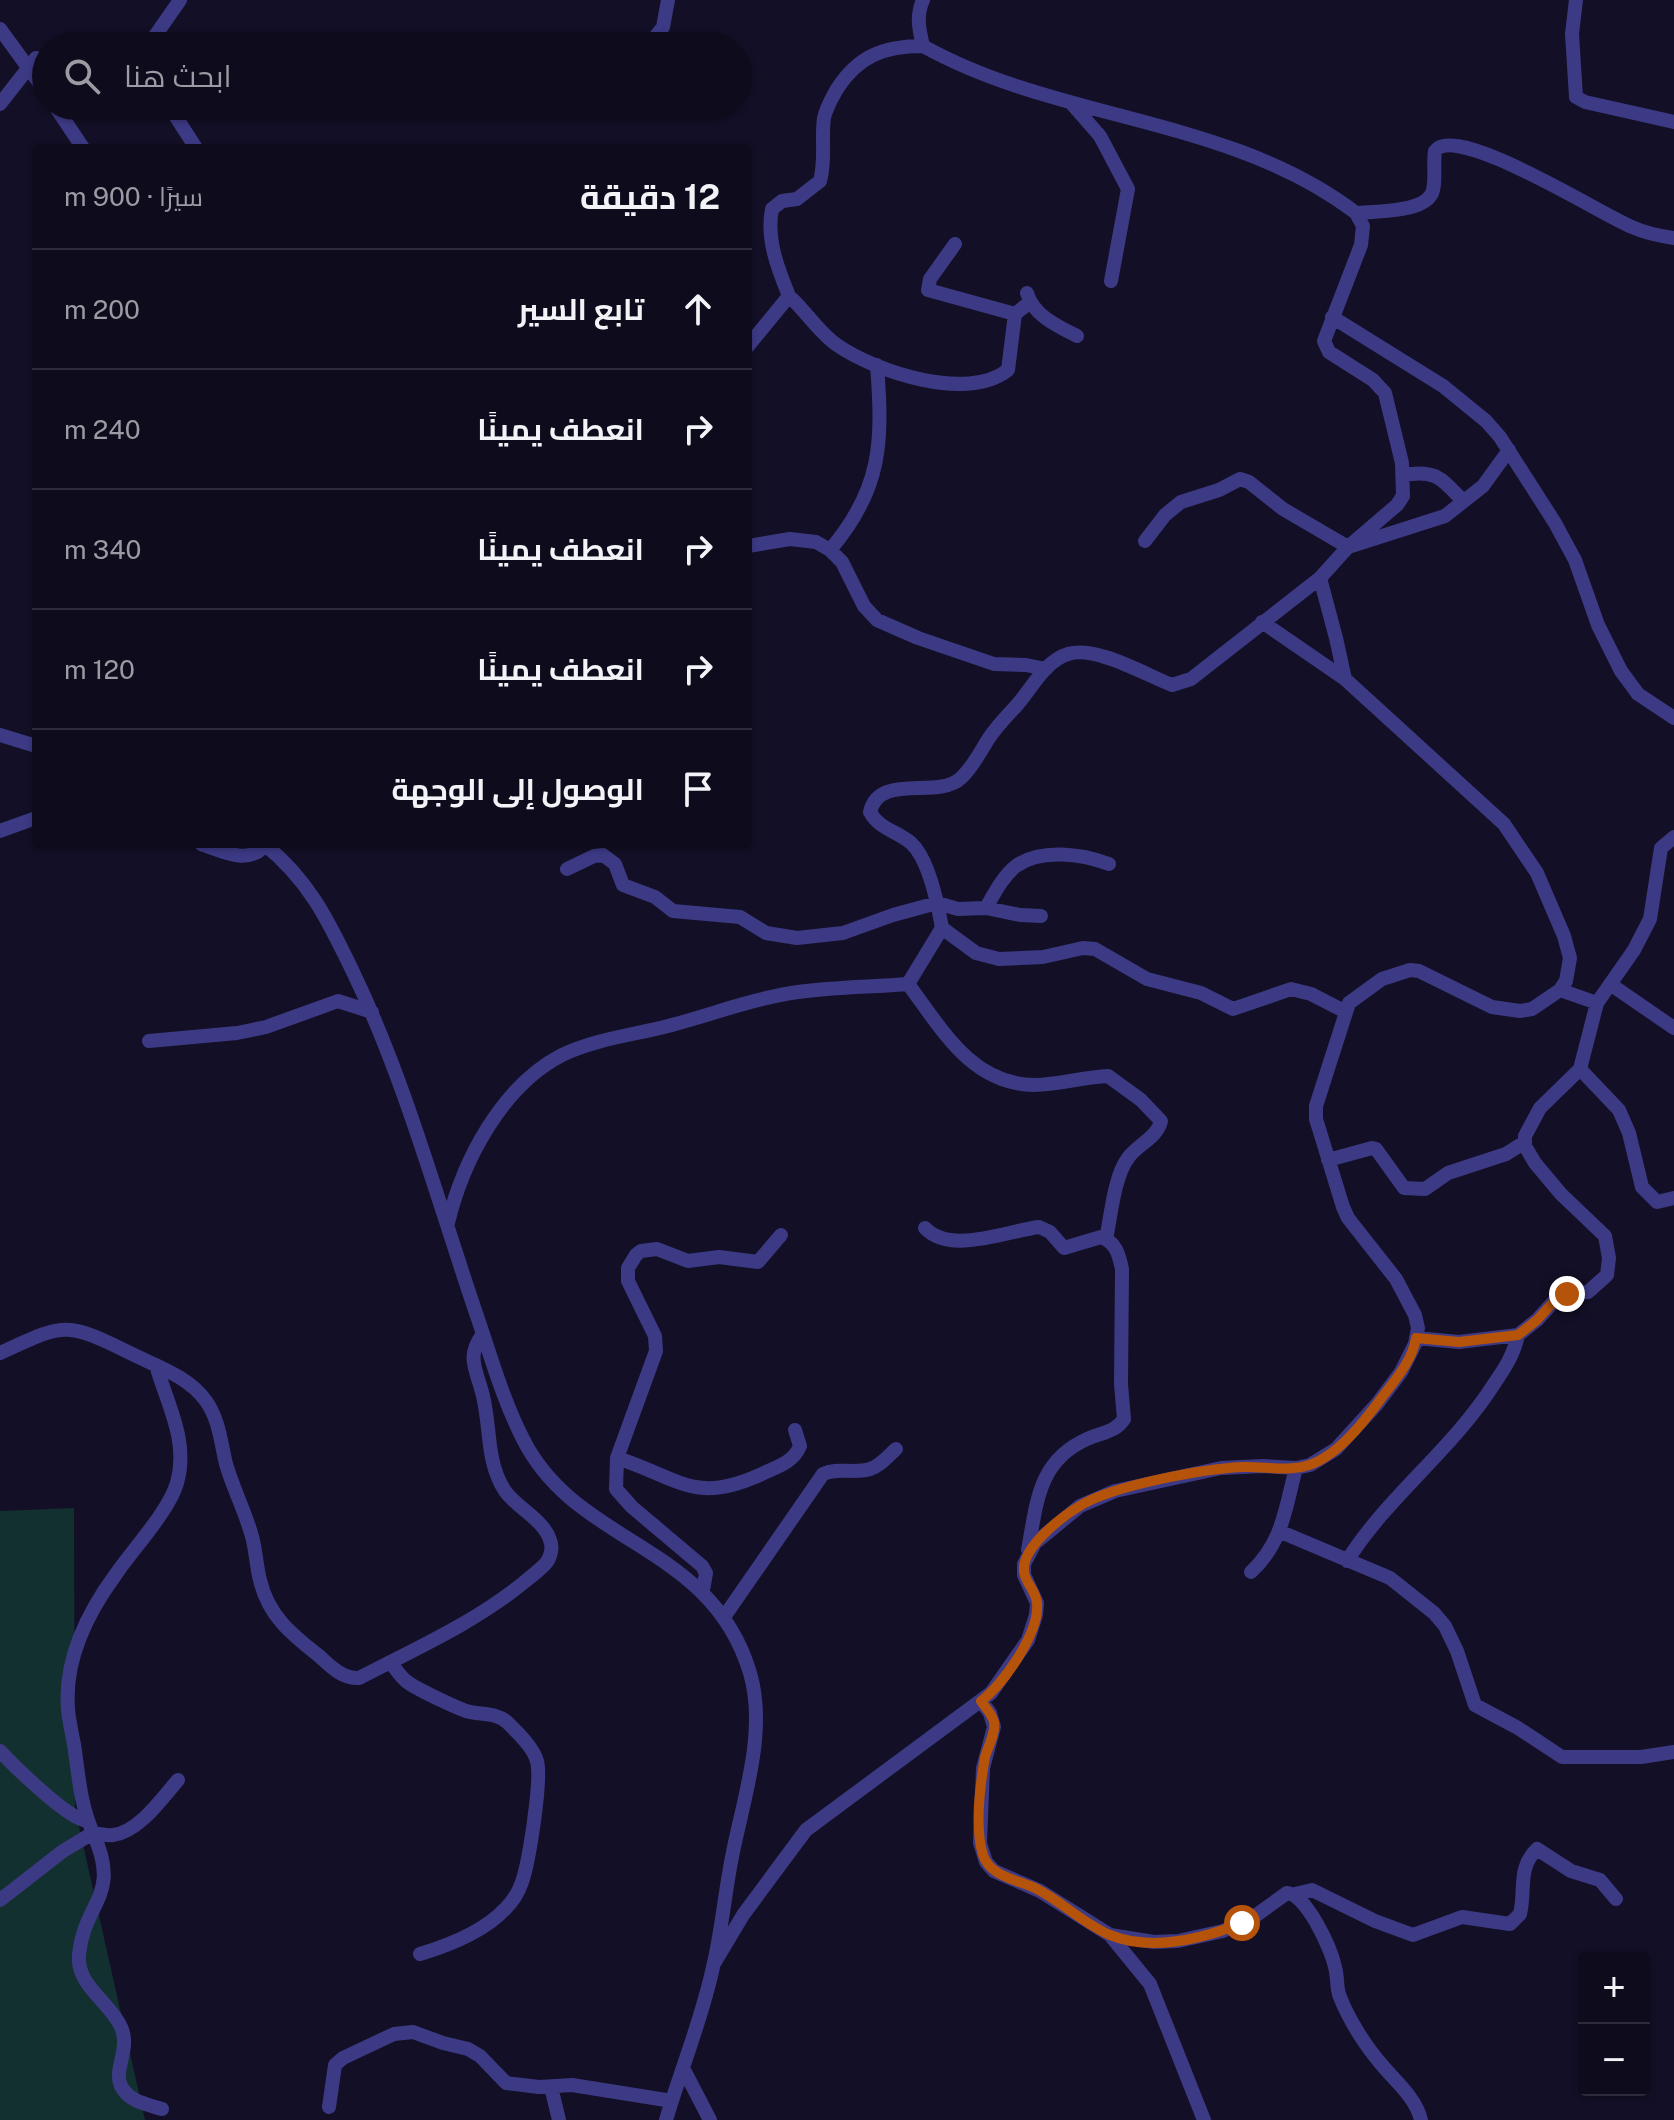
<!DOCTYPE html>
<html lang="ar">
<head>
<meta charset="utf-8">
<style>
	:root { --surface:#0e0b1c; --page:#171425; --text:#f1f3f6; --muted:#9b9ba3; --line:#2e2b3b }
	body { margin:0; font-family:"Public Sans",Cairo,sans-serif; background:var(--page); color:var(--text); direction:rtl }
	.controls { position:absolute; right:24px; bottom:24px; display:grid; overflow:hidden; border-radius:8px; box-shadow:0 2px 6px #0004 }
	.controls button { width:72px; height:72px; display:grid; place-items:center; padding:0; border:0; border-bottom:2px solid var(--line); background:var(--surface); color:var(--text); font:40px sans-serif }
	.stop { position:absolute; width:24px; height:24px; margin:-18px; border:6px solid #b45309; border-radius:50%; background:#fff }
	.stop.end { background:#b45309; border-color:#fff; box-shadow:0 2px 8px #0008 }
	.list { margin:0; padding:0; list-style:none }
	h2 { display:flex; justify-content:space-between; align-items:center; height:104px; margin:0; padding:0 32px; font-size:34px }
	h2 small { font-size:26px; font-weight:400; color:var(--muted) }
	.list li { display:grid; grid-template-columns:52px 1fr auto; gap:24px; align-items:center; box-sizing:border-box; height:120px; padding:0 32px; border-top:2px solid var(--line) }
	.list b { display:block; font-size:30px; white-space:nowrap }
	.list em { font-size:26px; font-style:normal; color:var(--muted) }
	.icon { flex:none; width:44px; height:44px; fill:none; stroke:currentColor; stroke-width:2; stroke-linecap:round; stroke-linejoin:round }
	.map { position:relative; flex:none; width:1674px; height:2120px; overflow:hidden; direction:ltr }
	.search { position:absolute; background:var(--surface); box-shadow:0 2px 6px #0004; left:32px; top:32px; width:720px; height:88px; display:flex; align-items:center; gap:20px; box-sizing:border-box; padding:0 28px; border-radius:44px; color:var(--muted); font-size:30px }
	.panel { position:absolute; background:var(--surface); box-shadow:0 2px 6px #0004; left:32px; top:144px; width:720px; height:704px; border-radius:8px; direction:rtl }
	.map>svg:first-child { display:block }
	.green { fill:#12302f }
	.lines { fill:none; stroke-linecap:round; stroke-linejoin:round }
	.minor { stroke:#3d3a85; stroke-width:14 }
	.route { stroke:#b45309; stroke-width:10 }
</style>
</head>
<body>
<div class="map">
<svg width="1674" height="2120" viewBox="0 0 1674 2120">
	<rect width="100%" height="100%" fill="#130f26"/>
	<!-- green -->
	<path class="green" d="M74,1508L75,1809L145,2120H0V1511Z"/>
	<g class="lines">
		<!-- minor -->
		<path class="minor" d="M1576,0L1572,34L1576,97L1585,102L1674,122
			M0,29L46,92
			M148,46L180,0
			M648,46L663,27L668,0
			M0,104L36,58L46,60
			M1072,104L1100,136L1128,189L1111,281
			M55,106L83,148
			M169,106L196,148
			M1356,213C1376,211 1428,213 1433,190C1436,178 1433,164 1435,151C1456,122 1602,215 1632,227C1645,233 1660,236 1674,238
			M955,244L930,279L928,290L1015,314
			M1027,293C1033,315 1057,326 1077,336
			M789,296C806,311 819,333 837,345C876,372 967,402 1008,370L1015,314L1029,303
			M1332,317L1443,386L1486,421L1500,437L1555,523L1575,560L1598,625L1621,671L1638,694L1674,718
			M748,346L789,296C778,269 766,239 772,209L782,201L797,199L820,181C826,160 821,139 824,118C826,108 832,98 837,89C858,56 884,46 923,46
			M1403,475C1436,469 1442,479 1463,501
			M1145,541L1165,515L1181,502L1219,490L1240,479L1249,482L1283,509L1348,547L1445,516L1483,486L1509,450
			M748,546L790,539L816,542L830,550L842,562L864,606L877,620L918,638L994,664L1026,665L1046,669
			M830,550C882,489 883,442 877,365
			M1320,578L1336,638L1345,679
			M0,735L36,746
			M0,831L36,818
			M201,844C223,851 248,866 265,845
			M264,844C310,881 329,922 354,974C406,1083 438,1202 477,1316C491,1357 503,1400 523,1439C577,1547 711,1542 750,1673C767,1730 744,1797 733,1852C725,1890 722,1930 713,1967C702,2019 681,2069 666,2120
			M567,869L594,856L603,855L615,864L623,885L655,897L673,911L740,917L766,933L797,938L843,933L893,915L937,903L958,909L986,908L1020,915L1041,916
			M986,908C994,894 1003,876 1016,866C1041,848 1082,854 1109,864
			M942,928L976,953L999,959L1043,957L1083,948L1095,949L1147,979L1201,993L1233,1009L1291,989L1311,994L1344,1011
			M908,984L942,928C938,905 929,859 911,843C897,831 879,829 870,812C879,772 938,800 961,778C973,767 980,752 989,738C997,726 1007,716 1017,705C1032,688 1045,661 1068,654C1095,645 1146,675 1172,685L1191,679L1320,578L1348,547L1397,505L1403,496L1402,463L1385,393L1373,380L1329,352L1324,341L1361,245L1363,226L1356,213C1229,116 1059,122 923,46C919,29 916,16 923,0
			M908,984C942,1029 971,1084 1034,1085C1059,1085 1083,1077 1108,1076L1141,1100L1161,1121C1158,1137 1137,1145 1128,1158C1114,1177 1111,1216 1106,1239
			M1610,984L1674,1028
			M1560,990L1597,1003
			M149,1041L237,1033L266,1027L338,1001L372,1012
			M1580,1069L1619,1110L1629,1133L1642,1187L1657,1202L1674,1198
			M1328,1160L1372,1148L1376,1149L1404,1188L1425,1189L1448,1173L1506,1154L1525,1142
			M448,1223C463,1160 502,1086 562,1055C595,1039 633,1035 668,1026C711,1015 754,998 798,992C835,987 872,987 908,984
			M925,1228C950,1255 1007,1231 1039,1227L1050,1232L1064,1248L1101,1237C1116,1242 1119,1255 1122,1269L1121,1384L1124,1419C1116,1432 1100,1433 1087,1439C1038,1461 1037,1502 1028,1550
			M1416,1338L1459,1342L1518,1335L1537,1320L1557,1298L1563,1294L1588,1292L1607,1275L1609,1258L1605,1236L1561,1194L1535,1163L1525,1146V1136L1540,1108L1580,1069L1597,1003L1634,950L1650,919L1661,848L1674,837
			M0,1353C64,1324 64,1320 130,1353C156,1366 188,1376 206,1401C219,1419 221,1443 226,1464C233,1488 244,1509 251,1533C256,1548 256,1565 260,1580C268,1615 291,1634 318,1655C330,1666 342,1679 359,1678C417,1648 478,1621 528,1579C534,1574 541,1569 546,1563C551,1557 553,1547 550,1540C544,1520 517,1508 505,1491C486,1462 491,1429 483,1396C477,1370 465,1357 483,1334
			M156,1365C167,1404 189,1441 177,1483C169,1511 133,1549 116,1574C88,1612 64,1660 68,1709C69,1723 73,1736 75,1751C79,1780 81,1806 93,1833C100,1834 106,1836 113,1835C139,1832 162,1798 178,1780
			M617,1458C682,1479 695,1506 766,1472C780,1466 794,1461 800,1446L795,1430
			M1281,1532L1390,1578L1434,1613L1445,1626L1457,1651L1475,1705L1518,1728L1562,1757H1641L1674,1752
			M1347,1561C1387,1497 1452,1450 1494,1384C1505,1368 1514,1354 1518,1335
			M1251,1572C1283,1542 1285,1509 1296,1468
			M703,1590L706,1573L702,1566L632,1507L616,1489L617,1458L656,1351L655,1336L628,1281V1268L636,1255L641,1251L657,1249L688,1261L719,1257L758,1262L781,1235
			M724,1617L823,1474C837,1467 854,1474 870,1469C880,1466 888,1456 896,1449
			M390,1662C395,1668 400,1676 406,1681C416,1689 453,1706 466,1711C479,1715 496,1712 507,1722C517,1732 533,1747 537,1761C542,1780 529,1862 522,1882C519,1891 513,1901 506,1908C485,1931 450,1945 420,1954
			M981,1701L990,1713L994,1727L983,1768L980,1843L986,1862L994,1871L1040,1891L1110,1935L1154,1942L1178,1941L1223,1931L1255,1916L1287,1893C1306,1894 1331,1948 1335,1967C1338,1977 1336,1988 1340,1997C1349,2020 1366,2047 1382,2065C1396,2082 1416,2098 1421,2120
			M0,1751C15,1767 68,1819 87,1821
			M1295,1894L1312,1890L1375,1921L1413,1935L1462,1917L1510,1924L1520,1914C1526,1890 1517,1868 1537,1849L1571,1871L1600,1880L1616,1899
			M0,1900L63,1851L93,1833C122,1897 84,1901 79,1955C76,1985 110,2002 121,2027C131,2049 113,2069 121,2086C129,2102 147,2104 162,2109
			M1110,1935L1150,1984L1204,2120
			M715,1962L743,1915L806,1830L991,1693L1028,1640L1036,1615L1037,1603L1024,1575V1564L1035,1543L1080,1506L1115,1491L1221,1468L1263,1466L1296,1468L1310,1465L1336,1449L1377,1404L1401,1372L1415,1344L1418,1328L1415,1315L1396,1279L1348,1218L1343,1207L1316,1119V1106L1349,1003L1382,979L1410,970L1419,971L1492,1007L1520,1011L1532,1009L1560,990L1566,981L1570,958L1564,936L1537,873L1504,824L1345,679L1262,622
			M683,2068L710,2120
			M551,2087L559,2120
			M329,2107L335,2065L343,2058L394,2034L413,2032L443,2043L468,2049L480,2056L506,2083L539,2087L572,2085L672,2101"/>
	</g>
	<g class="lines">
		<!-- route -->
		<path class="route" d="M1242,1923C1202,1939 1152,1952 1110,1935C1084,1924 1062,1902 1037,1889C1019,1880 990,1877 983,1855C974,1826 980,1785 985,1757C988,1747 996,1732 994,1722C992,1714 985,1707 981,1701C1003,1685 1040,1632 1037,1603C1036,1592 1028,1585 1025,1576C1016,1550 1064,1515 1083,1504C1117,1485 1202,1469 1242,1467C1264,1466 1289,1472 1309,1465C1337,1456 1363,1423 1380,1400C1394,1381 1412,1362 1416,1338L1459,1342L1518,1335L1537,1320L1557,1298L1567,1294"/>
	</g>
</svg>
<div class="controls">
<button>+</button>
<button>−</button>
</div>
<div class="stop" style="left:1242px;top:1923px"></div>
<div class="stop end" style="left:1567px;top:1294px"></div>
<div class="search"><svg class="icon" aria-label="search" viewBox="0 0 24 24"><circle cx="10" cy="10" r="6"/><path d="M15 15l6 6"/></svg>ابحث هنا</div>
<section class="panel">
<h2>12 دقيقة<small>سيرًا · 900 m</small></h2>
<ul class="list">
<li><svg class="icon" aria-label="ahead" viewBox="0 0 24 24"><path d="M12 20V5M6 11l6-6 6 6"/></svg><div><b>تابع السير</b></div><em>200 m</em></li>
<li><svg class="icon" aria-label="right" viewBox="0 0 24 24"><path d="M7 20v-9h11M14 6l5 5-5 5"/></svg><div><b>انعطف يمينًا</b></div><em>240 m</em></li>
<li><svg class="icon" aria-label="right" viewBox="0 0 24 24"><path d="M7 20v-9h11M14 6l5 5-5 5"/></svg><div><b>انعطف يمينًا</b></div><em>340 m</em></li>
<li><svg class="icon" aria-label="right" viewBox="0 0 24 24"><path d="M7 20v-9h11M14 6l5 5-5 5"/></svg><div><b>انعطف يمينًا</b></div><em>120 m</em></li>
<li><svg class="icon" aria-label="arrive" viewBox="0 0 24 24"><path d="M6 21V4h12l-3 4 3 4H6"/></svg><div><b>الوصول إلى الوجهة</b></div></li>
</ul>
</section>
</div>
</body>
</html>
